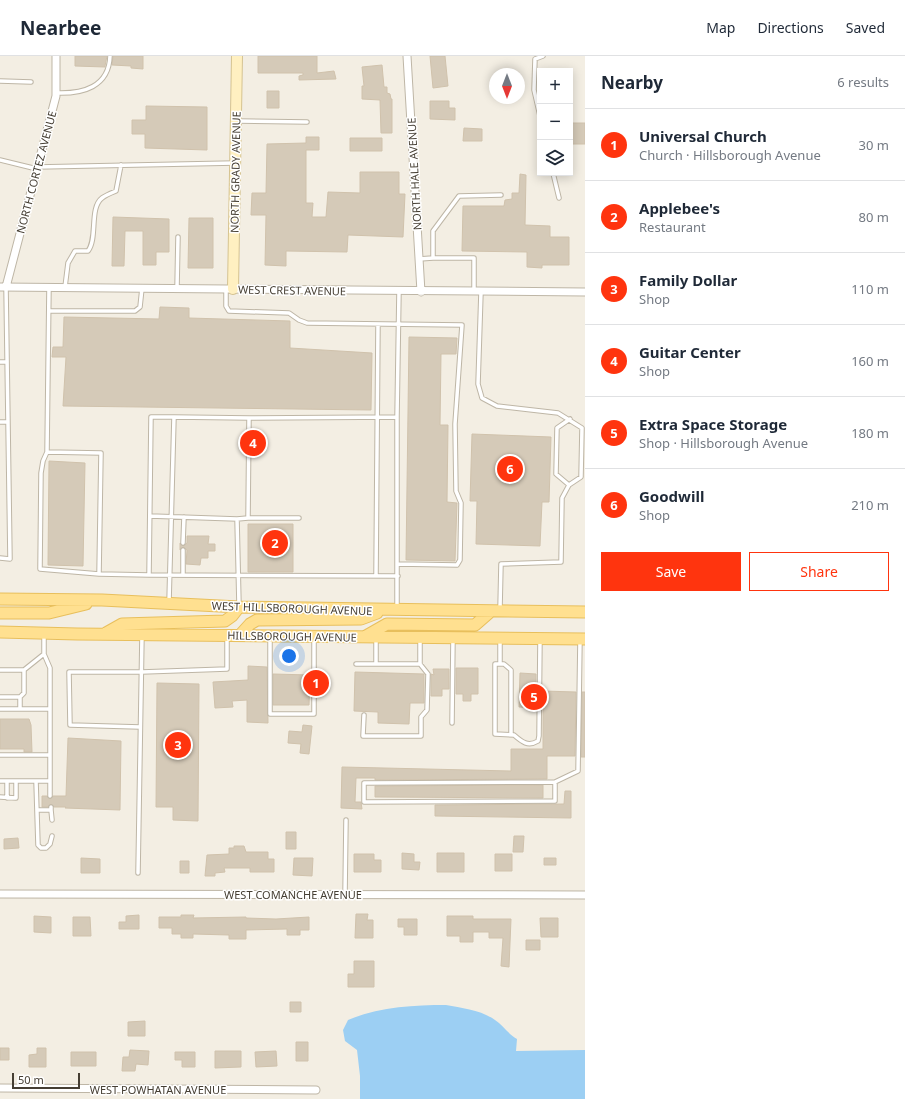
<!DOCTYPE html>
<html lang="en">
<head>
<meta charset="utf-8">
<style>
	:root { --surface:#fff; --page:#f2f2f3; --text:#1f2937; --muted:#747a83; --line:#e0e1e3; --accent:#ff340e }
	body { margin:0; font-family:"Noto Sans",sans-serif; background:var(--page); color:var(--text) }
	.controls { position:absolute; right:12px; top:12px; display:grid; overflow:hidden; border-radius:0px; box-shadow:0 2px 10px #0003 }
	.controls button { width:36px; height:36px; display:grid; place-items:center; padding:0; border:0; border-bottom:1px solid var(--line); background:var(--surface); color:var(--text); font:20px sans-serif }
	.compass { position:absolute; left:489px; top:12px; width:36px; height:36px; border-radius:50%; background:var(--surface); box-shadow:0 2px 10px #0003; rotate:180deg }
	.scale { position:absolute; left:12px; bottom:10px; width:68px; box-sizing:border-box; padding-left:4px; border:2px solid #453e33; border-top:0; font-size:11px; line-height:14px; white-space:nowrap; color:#453e33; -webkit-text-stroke:3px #fff; paint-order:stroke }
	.you { position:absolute; left:289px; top:600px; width:14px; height:14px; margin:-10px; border:3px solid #fff; border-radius:50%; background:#1a73e8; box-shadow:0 0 0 6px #1a73e833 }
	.badge { display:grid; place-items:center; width:26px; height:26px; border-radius:50%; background:var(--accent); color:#fff; font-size:13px; font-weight:700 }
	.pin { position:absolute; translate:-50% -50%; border:2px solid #fff; box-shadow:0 1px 4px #0006 }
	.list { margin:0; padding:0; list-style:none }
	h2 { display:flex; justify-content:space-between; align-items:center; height:52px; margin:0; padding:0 16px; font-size:17px }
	h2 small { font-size:13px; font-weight:400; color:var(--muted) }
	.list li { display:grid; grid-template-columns:26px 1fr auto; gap:12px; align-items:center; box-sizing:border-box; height:72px; padding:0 16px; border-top:1px solid var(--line) }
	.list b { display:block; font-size:15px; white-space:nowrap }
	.list p { margin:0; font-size:13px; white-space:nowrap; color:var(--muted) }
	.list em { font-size:13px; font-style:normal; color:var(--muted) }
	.actions { display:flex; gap:8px; padding:12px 16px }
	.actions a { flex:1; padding:9px 0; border:1px solid var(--accent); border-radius:0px; text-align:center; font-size:14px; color:var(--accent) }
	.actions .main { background:var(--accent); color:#fff }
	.icon { flex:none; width:22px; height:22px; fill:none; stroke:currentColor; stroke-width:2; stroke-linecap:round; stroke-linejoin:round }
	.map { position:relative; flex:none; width:585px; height:1043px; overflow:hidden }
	header { display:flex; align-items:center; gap:24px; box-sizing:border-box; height:56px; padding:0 20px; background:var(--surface); border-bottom:1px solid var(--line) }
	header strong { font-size:19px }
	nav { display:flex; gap:22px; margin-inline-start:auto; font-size:14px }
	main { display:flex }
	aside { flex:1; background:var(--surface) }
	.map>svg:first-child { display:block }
	.water { fill:#9ccff3 }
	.building { fill:#d5cab8; stroke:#d0c2ac }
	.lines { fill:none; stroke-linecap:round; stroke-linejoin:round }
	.lane-casing { stroke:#beb6a6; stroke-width:5.5 }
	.street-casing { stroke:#beb6a6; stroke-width:9 }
	.secondary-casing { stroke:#d5c391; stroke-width:12 }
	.primary-casing { stroke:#e8bf5c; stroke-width:13 }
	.lane { stroke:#fff; stroke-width:3.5 }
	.street { stroke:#fff; stroke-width:7 }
	.secondary { stroke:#fff0c1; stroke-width:10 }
	.primary { stroke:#ffe090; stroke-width:11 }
	.labels { text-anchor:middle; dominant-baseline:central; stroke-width:3; stroke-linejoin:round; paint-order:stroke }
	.street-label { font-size:11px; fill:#453e33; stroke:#fff }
</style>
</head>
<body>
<header>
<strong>Nearbee</strong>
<nav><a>Map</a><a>Directions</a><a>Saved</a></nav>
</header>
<main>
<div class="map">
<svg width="585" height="1043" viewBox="0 0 585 1043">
	<rect width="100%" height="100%" fill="#f3eee3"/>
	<!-- water -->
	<path class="water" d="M446,949C462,952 481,954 495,964C503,969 508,978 517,983L516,995L585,994V1043H360V1020L357,994L345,985L343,974L348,964C378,951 413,949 446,949Z"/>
	<!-- building -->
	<path class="building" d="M75,0H107L105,10V11L75,10Z
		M113,0H143V13L131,12V10L112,9Z
		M258,0H317V17L334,15L336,23L299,24V20L303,19V17H258Z
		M430,0H445L448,30L433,32Z
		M382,9L384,31H387V37L390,38L391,43H392V77H381L380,44L362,43V30H364L362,11Z
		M267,35H279V52H267Z
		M430,45H449V52H455V64L430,63Z
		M146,50L207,51V94L145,92V78H132V64H146Z
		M570,67H585V88H570Z
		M464,72L482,73V85H463Z
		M306,81H319V94H306V147H313L312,161H326L328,136L360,137V116H399V138H405L403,181L348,179L347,196L286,195V210L265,209L266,159H251L252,137H266L267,88L306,87Z
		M350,82H382V95H350Z
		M520,118L526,119L525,169L550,170V181H569V209H542V212L527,211V196L462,195L463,150H504L505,144L512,143V137H519Z
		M113,161L169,163V196H156V209H143V175H125L124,210H112Z
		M189,162H213V212H188Z
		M160,251L189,252V262L290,265V292L372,297L371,354L63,350L66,301H52L53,291H63L64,261L159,263Z
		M409,281L457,282L456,298H441L440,369H448L447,446L457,447L455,505L406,504Z
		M472,378L551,381L549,446H542L540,490L476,488L477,445H470Z
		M49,405L85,407L83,510L48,509Z
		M248,468H293V516H248Z
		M187,480H209L208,488H215V495H208V502H201L200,509L186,508L187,494L183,491L180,494V487L183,490L187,487Z
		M248,610L267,611L268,667L247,666V644L232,645L233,651L215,652L213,626L248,624Z
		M456,612H478V638H471V645H463V638H456Z
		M433,613H449V633H442V640H431V618L434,619Z
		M355,616L424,618V647H410L409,668L378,667V656L354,655Z
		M520,617L536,618V652L519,651Z
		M273,618L310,619L309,649H273Z
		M157,627L199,628L198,765L173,764V751H156Z
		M543,635L576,636L575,700H547V723L375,724V722H356L355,746H361L362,753L341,752L342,711L511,715V693H543Z
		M582,636H585V701H581Z
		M0,663H29L31,669L32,696H24V693H0Z
		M303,669L312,670L309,698L300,697L301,688L288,687L289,675L302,676Z
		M68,682L121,685L120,754L65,752L66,751H54L51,748L48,751H42V740H47L50,743L53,740H66Z
		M543,729V742L375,741V730Z
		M565,735H571V762L435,760V749L564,748Z
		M286,776H296V793H286Z
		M514,780H524L523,796H513Z
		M18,782L19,792L4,793V783Z
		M234,790H244L246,796H268V803H274V816H250V812H224L225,816L215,817V820H205L207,799L229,798V792H234Z
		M402,797L414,798V806H420L419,814L402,813Z
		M437,797H464V816H437Z
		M354,798H374V804H381V816H354Z
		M495,798H512V815H495Z
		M81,802L100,803V817H81Z
		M294,802H313L312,820L293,819Z
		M544,802H556V809H544Z
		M180,805H189V817H180Z
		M356,858H368L367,864H373V882H355Z
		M139,859V873H119V866H126V860Z
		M181,859H194L193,862L246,861V862L276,863L309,861V874H300V879H287V873L246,874V883H229V879L193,878V882H181V878H172V872H159V861H181Z
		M34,860L51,861V877L34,876Z
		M447,860H473V863H511L509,911L501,910L503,882H489V876H473V886H460V880H447Z
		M73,861H90L91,880H73Z
		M540,862H558V881H541Z
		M398,863H417V879H404V871H398Z
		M526,884H540V894H526Z
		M354,905H374V931H348V918H354Z
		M290,946H301V956H290Z
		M145,965V980H128V966Z
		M296,986H308V1005H296Z
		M0,992H9V1004H0Z
		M37,992H46V1011H29V999L37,998Z
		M130,994L149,995L148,1009L136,1008L135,1015H122L123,1001H129Z
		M215,995H241V1011L215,1012Z
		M276,995L277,1010L256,1011L255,996Z
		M71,996H96V1010H71Z
		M175,996H195V1011H182V1004H175Z"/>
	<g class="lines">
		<defs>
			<path id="lane" d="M0,25L31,26
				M56,37C83,38 109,31 110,0
				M540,60L534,34L535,3L543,0
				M238,65L307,66
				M0,104L37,113
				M37,111L235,107
				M553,117L559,142
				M433,202H474V235
				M419,203L433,202V175L459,140L501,139
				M49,231L47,396L101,397L99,518L149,519L151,361H174L169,546
				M65,231L68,207L75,195H88C98,182 89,152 102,142C106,139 111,137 116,135L121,109
				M177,232L178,181
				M226,233V250L229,255L289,257L299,264L307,267L462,269L455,368L456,435L461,447L460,504L457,509L398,508
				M481,236L478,328L482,342L497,350L558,357L582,372L581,421L569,429L562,442L561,506L501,508L500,552
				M49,255H135L140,251L142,232
				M0,306H7
				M174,361L249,362
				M397,361L399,235
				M0,366H8
				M47,396L43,405L41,417L40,513L99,518
				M569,429L556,418L557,372L570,363
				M150,460L237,463
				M248,462H299
				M183,487L184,461
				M0,502L10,503L6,231
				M149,519L398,520
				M183,519V494
				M376,520L378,268
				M239,549L237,463L248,462L249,362L397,361V551
				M270,582V658H314V583
				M376,583V608
				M356,608H420
				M500,608V583
				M0,614H24V637L20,641V652
				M24,614L44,598
				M0,641H20
				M0,653H50V612L44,598V578
				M50,653V740
				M364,659L363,680H421V661L427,654L428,618L420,608V582
				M452,667L453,582
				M140,671L70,669L69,616H142L227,613V581
				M511,679V614L504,608H495V678L514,679C522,686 528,691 538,685L539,680L540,583
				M0,699H49
				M0,725H36L38,789L41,792H46L50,788L52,780
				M7,725V742
				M36,725H50
				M555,726V745L364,746V727L555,726L578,715L580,584
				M0,741L16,742V725
				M37,754H51V751
				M51,754L52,764
				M138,817L142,579
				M345,838L346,764"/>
			<path id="street" d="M407,0L421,236
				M0,231L585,236
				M6,231L56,40V0
				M0,838L585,839
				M0,1032L316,1034"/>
			<path id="secondary" d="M233,233L237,0"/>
			<path id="primary" d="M0,543L102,544L239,551L585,556
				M0,557H49L86,548
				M0,576L77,578L585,583
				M106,577L122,568L225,565L232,560L239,551
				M240,579L250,568L257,564L361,563L377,557
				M366,580L387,568L475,569L491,555"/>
		</defs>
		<!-- lane casing -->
		<use href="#lane" class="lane-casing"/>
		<!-- street casing -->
		<use href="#street" class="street-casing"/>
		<!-- secondary casing -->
		<use href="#secondary" class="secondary-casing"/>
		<!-- primary casing -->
		<use href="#primary" class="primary-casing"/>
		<!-- lane -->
		<use href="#lane" class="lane"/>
		<!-- street -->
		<use href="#street" class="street"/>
		<!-- secondary -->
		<use href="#secondary" class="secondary"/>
		<!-- primary -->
		<use href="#primary" class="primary"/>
	</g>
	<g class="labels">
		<!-- street labels -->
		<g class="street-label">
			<text transform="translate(36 116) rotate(-75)">NORTH CORTEZ AVENUE</text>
			<text transform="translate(235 116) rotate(-89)">NORTH GRADY AVENUE</text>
			<text transform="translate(414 118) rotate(-93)">NORTH HALE AVENUE</text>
			<text transform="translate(292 234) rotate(1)">WEST CREST AVENUE</text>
			<text transform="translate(292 552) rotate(2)">WEST HILLSBOROUGH AVENUE</text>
			<text transform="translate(292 580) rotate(1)">HILLSBOROUGH AVENUE</text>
			<text x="293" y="838">WEST COMANCHE AVENUE</text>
			<text x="158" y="1033">WEST POWHATAN AVENUE</text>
		</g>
	</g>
</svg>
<div class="controls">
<button>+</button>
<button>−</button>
<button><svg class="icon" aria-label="layers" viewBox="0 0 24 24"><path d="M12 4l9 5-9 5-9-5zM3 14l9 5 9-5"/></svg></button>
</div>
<svg class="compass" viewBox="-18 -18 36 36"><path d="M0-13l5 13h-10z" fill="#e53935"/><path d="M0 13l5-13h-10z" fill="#747a83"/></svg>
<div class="scale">50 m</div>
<div class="you"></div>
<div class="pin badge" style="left:316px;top:627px">1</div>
<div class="pin badge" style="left:275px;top:487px">2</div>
<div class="pin badge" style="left:178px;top:689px">3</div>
<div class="pin badge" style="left:253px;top:387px">4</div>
<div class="pin badge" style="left:534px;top:641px">5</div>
<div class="pin badge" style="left:510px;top:413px">6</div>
</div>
<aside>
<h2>Nearby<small>6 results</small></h2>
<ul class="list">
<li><span class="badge">1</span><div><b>Universal Church</b><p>Church · Hillsborough Avenue</p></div><em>30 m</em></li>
<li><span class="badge">2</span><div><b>Applebee's</b><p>Restaurant</p></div><em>80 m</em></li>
<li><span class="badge">3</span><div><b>Family Dollar</b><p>Shop</p></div><em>110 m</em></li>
<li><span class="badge">4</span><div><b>Guitar Center</b><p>Shop</p></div><em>160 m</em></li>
<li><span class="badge">5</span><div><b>Extra Space Storage</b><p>Shop · Hillsborough Avenue</p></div><em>180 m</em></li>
<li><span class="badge">6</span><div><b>Goodwill</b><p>Shop</p></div><em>210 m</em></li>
</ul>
<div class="actions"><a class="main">Save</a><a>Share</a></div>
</aside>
</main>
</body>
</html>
